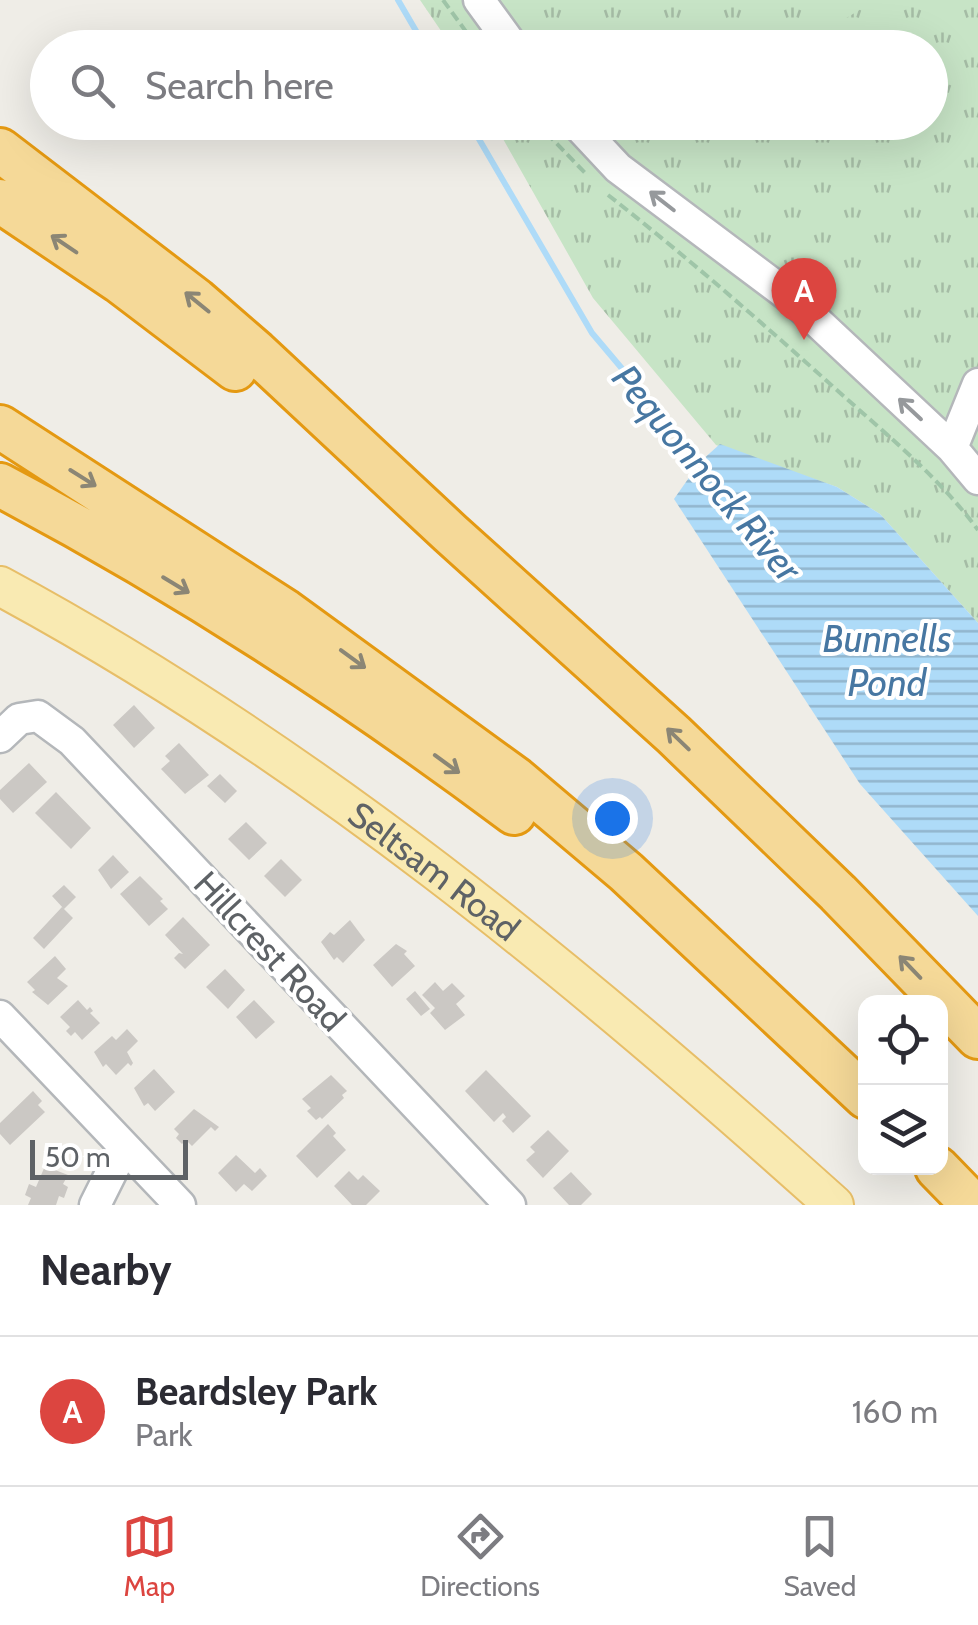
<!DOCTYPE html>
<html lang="en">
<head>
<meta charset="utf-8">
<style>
	:root { --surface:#fff; --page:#f2f2f3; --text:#2b2b33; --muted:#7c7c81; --line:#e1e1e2; --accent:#dc4540 }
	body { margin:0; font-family:Cabin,sans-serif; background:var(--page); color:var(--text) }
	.controls { position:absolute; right:30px; bottom:30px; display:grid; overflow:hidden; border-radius:20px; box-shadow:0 10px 40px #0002 }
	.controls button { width:90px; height:90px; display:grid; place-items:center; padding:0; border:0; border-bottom:2px solid var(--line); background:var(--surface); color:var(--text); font:50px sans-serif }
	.scale { position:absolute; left:30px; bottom:25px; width:158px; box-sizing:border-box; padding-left:10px; border:5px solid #5e6266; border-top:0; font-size:28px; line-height:35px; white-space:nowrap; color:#5e6266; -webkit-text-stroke:8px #fff; paint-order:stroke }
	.you { position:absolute; left:612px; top:818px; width:35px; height:35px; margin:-25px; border:8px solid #fff; border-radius:50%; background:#1a73e8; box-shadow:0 0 0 15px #1a73e833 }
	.badge { display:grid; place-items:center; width:65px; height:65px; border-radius:50%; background:var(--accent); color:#fff; font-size:32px; font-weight:700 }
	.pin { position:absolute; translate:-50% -82px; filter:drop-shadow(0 2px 5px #0008) }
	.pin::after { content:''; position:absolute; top:52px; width:35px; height:30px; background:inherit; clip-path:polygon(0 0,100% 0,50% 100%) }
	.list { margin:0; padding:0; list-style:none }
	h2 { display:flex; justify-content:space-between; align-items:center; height:130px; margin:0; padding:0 40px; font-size:42px }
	h2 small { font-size:32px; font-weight:400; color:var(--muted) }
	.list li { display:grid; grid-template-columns:65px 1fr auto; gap:30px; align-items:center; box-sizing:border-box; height:150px; padding:0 40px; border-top:2px solid var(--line) }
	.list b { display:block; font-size:38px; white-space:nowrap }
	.list p { margin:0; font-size:32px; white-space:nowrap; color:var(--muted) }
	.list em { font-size:32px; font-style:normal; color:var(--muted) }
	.icon { flex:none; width:55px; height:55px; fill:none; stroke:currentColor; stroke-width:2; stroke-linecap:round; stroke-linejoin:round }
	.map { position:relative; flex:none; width:978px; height:1205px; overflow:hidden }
	.search { position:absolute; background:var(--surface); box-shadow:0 10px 40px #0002; left:30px; right:30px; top:30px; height:110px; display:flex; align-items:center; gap:25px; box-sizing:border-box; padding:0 35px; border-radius:55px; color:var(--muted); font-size:38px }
	.sheet { height:280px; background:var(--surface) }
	nav { display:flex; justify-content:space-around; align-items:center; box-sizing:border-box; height:140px; border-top:2px solid var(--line); background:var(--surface); font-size:28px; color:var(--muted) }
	nav a { display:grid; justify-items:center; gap:5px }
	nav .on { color:var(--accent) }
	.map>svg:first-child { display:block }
	.grass { fill:url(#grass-tufts) }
	.pitch { fill:#c7e4c6 }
	.water { fill:url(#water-rules) }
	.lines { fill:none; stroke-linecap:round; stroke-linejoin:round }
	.stream { stroke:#aedbf8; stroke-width:6 }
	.building { fill:#cbc8c4 }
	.minor-casing { stroke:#b4b7ba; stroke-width:35 }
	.major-casing { stroke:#e7be68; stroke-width:42 }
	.highway-casing { stroke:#e49912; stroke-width:48 }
	.path { stroke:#9fc5a8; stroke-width:4; stroke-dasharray:10 5; stroke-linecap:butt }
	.minor { stroke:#fff; stroke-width:30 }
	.major { stroke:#f9eab2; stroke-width:38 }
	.highway { stroke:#f5d998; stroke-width:42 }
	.oneway { stroke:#96999c }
	.oneway2 { stroke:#8b8675 }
	.labels { text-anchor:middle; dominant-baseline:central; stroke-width:8; stroke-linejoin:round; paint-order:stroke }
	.street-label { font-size:35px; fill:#5e6266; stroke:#fff }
	.water-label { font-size:38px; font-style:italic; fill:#4777a2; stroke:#fff }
</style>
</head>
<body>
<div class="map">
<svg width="978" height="1205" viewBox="0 0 978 1205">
	<defs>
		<pattern id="grass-tufts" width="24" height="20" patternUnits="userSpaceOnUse" patternTransform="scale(2.5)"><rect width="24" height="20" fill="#c7e4c6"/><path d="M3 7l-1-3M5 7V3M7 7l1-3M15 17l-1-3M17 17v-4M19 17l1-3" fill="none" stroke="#a5bca5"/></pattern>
		<pattern id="water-rules" width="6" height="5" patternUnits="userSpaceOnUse" patternTransform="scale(2.5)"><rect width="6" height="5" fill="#aedbf8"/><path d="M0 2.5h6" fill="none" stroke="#91b5cd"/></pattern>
	</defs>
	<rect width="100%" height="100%" fill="#efede7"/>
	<!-- grass -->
	<path class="grass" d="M420,0H978V623L880,514L837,487L716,445L593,298L494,123L930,122V48L452,47Z"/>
	<!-- pitch -->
	<path class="pitch" d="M793,0H868L864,7L826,31Z"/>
	<!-- water -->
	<path class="water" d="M720,444L837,487L880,514L978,623V916L860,784L674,499L700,462Z"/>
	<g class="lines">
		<!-- stream -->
		<path class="stream" d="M398,0L426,48
			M469,122L592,333L705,467"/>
	</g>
	<!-- building -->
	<path class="building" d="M134,705L155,728L134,748L113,725Z
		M179,743L209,775L185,794L161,769L170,761L165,756Z
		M29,763L47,782L13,813L0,799V790Z
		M220,774L237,791L225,803L207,786Z
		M56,792L91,828L71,849L35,813Z
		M246,822L267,843L249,860L228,839Z
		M113,855L129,872L111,889L98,870Z
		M281,859L302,880L285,897L264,876Z
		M140,876L163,899L160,901L168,909L149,926L120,894Z
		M64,885L76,897L64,909L52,896Z
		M62,907L73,918L44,949L33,938Z
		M183,917L210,945L185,969L174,958L179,953L183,954L165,935Z
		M350,920L365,940L343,963L337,957L334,960L321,942L330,932L334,935Z
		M396,944L407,951L404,954L415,966L392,987L373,965Z
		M55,956L66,969L57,978L68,986L48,1005L32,992L35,990L27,982Z
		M225,969L245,990L228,1009L206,987Z
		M435,982L443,991L452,983L465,996L456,1004L465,1015L445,1030L430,1013L435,1008L422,995Z
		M415,991L430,1009L421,1016L406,999Z
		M78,1000L87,1010L90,1007L93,1011L90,1013L100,1023L82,1040L75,1032L71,1036L66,1031L70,1027L60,1017Z
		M254,1000L275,1022L256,1039L236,1017Z
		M127,1029L138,1041L127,1052L133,1063L131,1066L128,1063L116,1075L106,1064L103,1067L94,1052L112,1036L116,1040Z
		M154,1069L175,1092L155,1111L148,1103L144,1106L134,1088Z
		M486,1070L531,1116L513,1133L502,1121L506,1117L503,1113L494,1122L465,1091Z
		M331,1075L347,1091L342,1095L344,1098L322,1119L320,1117L316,1120L307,1111L311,1108L302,1099Z
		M33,1091L42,1101L38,1105L45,1112L10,1145L0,1134V1123Z
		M194,1109L219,1127L215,1131L211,1127L192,1146L186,1140L182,1144L176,1138L179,1134L174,1129Z
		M328,1124L336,1133L333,1136L346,1150L317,1178L296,1156Z
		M548,1130L569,1151L543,1178L526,1160L535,1152L530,1147Z
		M236,1155L255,1173L260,1168L267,1176L252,1191L244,1184L236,1192L218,1173Z
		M45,1166L68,1175L63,1184L68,1187L64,1198L59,1196L56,1205H28L31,1198L25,1195L29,1184L36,1187Z
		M349,1171L358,1180L363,1175L380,1191L366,1205H352L334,1186Z
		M571,1172L592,1194L581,1205H569L553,1188Z"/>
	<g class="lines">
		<defs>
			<path id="minor" d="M479,0L514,48
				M575,122L618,168L794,300L952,448L978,479
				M952,448L978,384
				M0,737L19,719L38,716L72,741L510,1205
				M0,1016L180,1205
				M95,1205L124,1147"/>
			<g id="major">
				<path id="s1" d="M0,586C308,752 575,972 834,1205"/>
			</g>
			<path id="highway" d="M0,150L196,300L256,352L450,533L674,735L838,893L978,1037
				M0,201L119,281L235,369
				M0,427L285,611L516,779L626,872L866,1097
				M0,485C180,580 351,691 514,813
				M937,1168L973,1205"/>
		</defs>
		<!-- minor casing -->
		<use href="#minor" class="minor-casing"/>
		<!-- major casing -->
		<use href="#major" class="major-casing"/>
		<!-- highway casing -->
		<use href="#highway" class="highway-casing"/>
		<!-- path -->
		<path class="path" d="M443,0L478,48
			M536,122L586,174
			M608,195C691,260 769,329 848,400C893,440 942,481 978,530"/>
		<!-- minor -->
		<use href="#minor" class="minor"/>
		<!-- major -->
		<use href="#major" class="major"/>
		<!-- highway -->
		<use href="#highway" class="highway"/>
	</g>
	<!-- one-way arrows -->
	<defs><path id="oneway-shaft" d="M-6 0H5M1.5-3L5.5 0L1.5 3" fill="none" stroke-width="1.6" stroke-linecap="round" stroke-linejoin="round" transform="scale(2.5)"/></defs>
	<g class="oneway">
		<use href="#oneway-shaft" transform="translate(662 201) rotate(-142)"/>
		<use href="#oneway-shaft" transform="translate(910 409) rotate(-137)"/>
	</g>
	<g class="oneway2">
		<use href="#oneway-shaft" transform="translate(64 244) rotate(-146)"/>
		<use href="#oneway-shaft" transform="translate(197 302) rotate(-141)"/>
		<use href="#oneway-shaft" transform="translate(83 478) rotate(32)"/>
		<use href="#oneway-shaft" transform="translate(176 585) rotate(31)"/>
		<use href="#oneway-shaft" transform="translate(353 659) rotate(36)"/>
		<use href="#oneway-shaft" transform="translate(678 739) rotate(-136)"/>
		<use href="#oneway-shaft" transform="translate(447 764) rotate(36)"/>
		<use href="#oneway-shaft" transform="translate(910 967) rotate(-134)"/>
	</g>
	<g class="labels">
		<!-- street labels -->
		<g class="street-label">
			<text stroke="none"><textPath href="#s1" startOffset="520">Seltsam Road</textPath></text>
			<text transform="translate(270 951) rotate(47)">Hillcrest Road</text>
		</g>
		<!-- water labels -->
		<g class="water-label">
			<text transform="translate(707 473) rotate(50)">Pequonnock River</text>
			<text x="887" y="638">Bunnells<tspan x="887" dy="44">Pond</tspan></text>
		</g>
	</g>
</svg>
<div class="controls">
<button><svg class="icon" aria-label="locate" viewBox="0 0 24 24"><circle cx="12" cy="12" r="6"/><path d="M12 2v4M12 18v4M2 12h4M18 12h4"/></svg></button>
<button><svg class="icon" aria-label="layers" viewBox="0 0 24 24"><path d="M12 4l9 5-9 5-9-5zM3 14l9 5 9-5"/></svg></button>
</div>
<div class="scale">50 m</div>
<div class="you"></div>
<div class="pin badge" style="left:804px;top:340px">A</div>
<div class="search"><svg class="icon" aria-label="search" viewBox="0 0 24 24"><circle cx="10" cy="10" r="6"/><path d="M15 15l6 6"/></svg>Search here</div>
</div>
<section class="sheet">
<h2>Nearby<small></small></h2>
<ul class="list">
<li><span class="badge">A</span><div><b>Beardsley Park</b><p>Park</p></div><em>160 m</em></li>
</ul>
</section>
<nav>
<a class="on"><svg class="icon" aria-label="map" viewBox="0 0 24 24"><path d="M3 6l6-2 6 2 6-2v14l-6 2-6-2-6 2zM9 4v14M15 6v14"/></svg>Map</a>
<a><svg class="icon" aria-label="directions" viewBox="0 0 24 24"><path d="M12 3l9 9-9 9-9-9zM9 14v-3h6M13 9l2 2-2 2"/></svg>Directions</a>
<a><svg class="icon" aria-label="saved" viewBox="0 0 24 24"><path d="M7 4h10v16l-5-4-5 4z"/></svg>Saved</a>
</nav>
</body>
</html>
